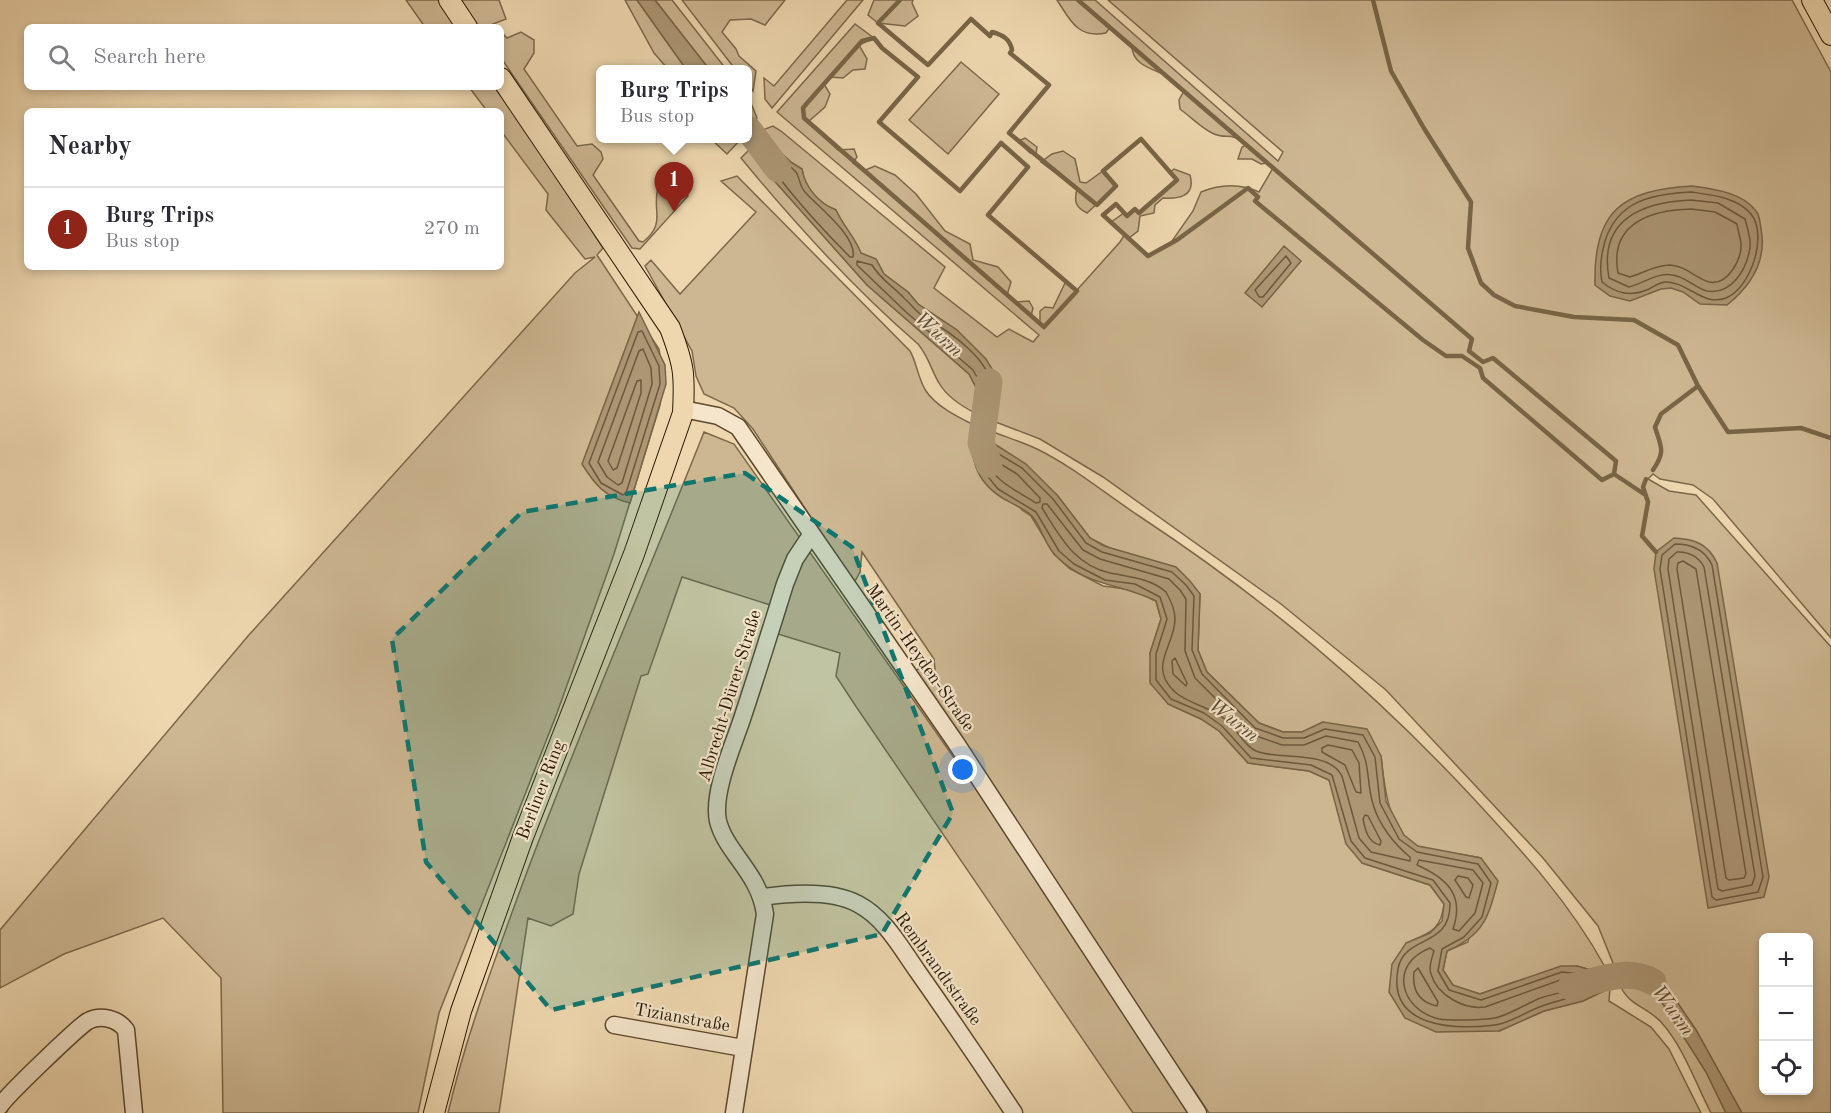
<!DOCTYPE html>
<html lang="en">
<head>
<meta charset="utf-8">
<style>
	:root { --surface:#fff; --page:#f7f7f7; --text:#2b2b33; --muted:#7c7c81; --line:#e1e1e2; --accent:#8f2418 }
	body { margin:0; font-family:"Old Standard TT",serif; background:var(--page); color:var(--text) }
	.controls { position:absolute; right:18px; bottom:18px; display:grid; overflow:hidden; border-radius:9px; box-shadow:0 3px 9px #0003 }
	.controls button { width:54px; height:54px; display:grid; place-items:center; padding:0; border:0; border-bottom:2px solid var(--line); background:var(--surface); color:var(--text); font:30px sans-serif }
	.you { position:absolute; left:963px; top:770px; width:21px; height:21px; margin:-15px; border:4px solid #fff; border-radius:50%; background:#1a73e8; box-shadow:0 0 0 9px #1a73e833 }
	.badge { display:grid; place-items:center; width:39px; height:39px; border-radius:50%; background:var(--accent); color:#fff; font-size:20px; font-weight:700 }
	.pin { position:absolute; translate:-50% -50px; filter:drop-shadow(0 2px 3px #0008) }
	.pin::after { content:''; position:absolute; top:32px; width:21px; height:18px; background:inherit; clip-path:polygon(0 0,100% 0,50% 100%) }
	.popup { position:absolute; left:596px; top:65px; width:156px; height:78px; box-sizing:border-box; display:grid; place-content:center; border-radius:9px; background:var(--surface); filter:drop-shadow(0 2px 4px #0005); font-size:20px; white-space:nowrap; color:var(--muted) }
	.popup b { font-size:22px; color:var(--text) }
	.popup::after { content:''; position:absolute; left:50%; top:100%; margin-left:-12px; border:12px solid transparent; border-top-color:var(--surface) }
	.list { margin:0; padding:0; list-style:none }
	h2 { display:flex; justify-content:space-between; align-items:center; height:78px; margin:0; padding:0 24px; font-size:26px }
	h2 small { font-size:20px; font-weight:400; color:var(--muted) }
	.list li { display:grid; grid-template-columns:39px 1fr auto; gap:18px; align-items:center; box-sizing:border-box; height:84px; padding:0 24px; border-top:2px solid var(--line) }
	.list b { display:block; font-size:22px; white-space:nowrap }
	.list p { margin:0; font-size:20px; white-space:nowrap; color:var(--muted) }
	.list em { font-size:20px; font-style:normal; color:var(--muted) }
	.icon { flex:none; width:33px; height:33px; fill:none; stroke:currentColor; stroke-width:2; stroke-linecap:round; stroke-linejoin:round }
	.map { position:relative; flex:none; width:1831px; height:1113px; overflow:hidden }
	.search { position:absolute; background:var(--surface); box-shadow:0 3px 9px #0003; left:24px; top:24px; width:480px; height:66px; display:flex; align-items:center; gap:15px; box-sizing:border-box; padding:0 21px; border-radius:9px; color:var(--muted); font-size:22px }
	.panel { position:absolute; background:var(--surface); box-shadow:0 3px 9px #0003; left:24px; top:108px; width:480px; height:162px; border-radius:9px }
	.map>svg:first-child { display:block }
	.green { fill:#cdb792; stroke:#7c684a; stroke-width:1.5; fill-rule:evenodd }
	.water { fill:#ac9674; stroke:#786446; stroke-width:1.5 }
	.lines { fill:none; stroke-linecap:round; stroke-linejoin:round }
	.shore { stroke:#6c583b; stroke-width:1.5 }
	.stream { stroke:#786446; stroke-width:4.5 }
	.river { stroke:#ac9674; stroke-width:27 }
	.minor-casing { stroke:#5c482d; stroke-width:19 }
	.major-casing { stroke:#2b1902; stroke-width:22 }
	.minor { stroke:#f4e5cb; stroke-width:16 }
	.major { stroke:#eed7af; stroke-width:20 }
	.marked { fill:#0f766e; fill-opacity:0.2; stroke:#0f766e; stroke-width:4.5; stroke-dasharray:12 8; stroke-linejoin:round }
	.labels { text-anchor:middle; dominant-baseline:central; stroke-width:4.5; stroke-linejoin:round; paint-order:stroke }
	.street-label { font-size:18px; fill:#2b1902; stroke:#f4e5cb }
	.water-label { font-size:20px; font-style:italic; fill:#5f4b30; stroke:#f4e5cb }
</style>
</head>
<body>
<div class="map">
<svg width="1831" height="1113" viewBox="0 0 1831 1113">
	<rect width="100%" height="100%" fill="#eed7af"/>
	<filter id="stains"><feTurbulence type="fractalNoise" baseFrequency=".00333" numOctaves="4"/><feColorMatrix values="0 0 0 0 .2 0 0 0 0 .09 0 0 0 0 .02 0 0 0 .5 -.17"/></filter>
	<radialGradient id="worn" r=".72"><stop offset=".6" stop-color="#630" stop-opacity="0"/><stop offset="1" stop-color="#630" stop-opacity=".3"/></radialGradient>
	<!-- green -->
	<path class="green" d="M406,0H442L460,27H425Z
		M460,0H499L506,19L493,24L496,27H479Z
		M625,0H637L686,69H668L654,53Z
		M655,0H672L726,69H709Z
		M682,0H785L765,25L751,19L730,20L722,32L736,49L739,56L756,71L753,91L748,84V70L735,69Z
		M847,0H863L772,108L765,99L764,78L774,86Z
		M874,0H913L912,3L918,16L905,26L878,23L868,15Z
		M1057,0H1095L1278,161L1283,152L1108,0H1792L1831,72V638L1713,499L1693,485L1660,479L1653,474L1648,479L1669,491L1696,495L1831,647V1113H1742L1696,1030L1659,976L1641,969L1615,968L1598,926L1543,858L1386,690L1281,604L1103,477L1040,439L993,421L998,379L957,330L918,304L908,292L884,274L876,259L860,253C855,237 843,226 836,210C818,203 805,187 802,169L792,163L761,135L765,129L773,126L781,131L945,267L934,288L997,337L1009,329L1033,342L1039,335L777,112L855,24L874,38L859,45L867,59L865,69L853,70L843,78L830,77L824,84L830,94L825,107L808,122L838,150L854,149L857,157L853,163L863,171L875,166L895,175L916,194L945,231L970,244L973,260L998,267L1011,282L1007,295L1015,302L1029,301L1033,308L1031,316L1040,323V311L1045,307L1053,308L1066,281L1077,290L1120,242L1125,234L1111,222L1124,213L1127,216L1135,209L1139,213L1177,180L1169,173L1174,169L1190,175C1196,197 1178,199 1163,198L1155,205L1154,213L1140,216L1138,231L1129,238L1148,256L1170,244L1193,211L1201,192C1221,184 1239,183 1259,192L1273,168L1267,163L1261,164L1252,159H1238L1242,147L1247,145C1229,130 1228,141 1212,133C1200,127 1191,117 1180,109L1179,100L1184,91C1178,86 1172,78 1165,75C1153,69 1132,65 1132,46L1110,27L1106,33C1078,39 1070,20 1057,0ZM1764,938H1808V1090H1764Z
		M501,32L507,38L521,32L534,40V53L524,69L577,146L592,144L601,152L603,159L593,175L639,241L643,242C668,222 650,209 659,185L674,187L688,196L640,249L632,248L501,58Z
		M961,62L999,94L948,154L909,120Z
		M469,87H499L603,248L597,255L659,349L663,376L660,405L614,554L557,713L439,1013L418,1113H223L221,978L163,918L64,954L0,988V930L248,636L575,273L595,257L585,259L546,210L548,194L501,131V111H487Z
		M748,96L757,118L750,128L748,123Z
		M1025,138L1037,147L1036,154L1032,151L1030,153L1018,141Z
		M711,139H739L740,140L727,154Z
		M750,149L771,177L867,285L969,374L981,397L977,414C963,407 947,397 939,383C931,370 929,357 918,344C853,288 796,225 741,158Z
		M1063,151L1075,159L1080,182L1086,183L1103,171L1116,186L1087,213C1075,207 1074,201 1077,189L1041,162L1052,154Z
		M737,176L910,351C917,363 918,379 926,391C936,406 956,416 972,424L971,444L1022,510L1031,516L1054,554L1070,569L1103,586L1133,590L1156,601L1161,619L1150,653L1168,704L1201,719L1219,731L1248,763L1309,771L1329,780L1362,863L1430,885L1444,904C1441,931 1429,933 1406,943L1499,1031L1544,1011L1583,1001L1610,988L1609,1001L1651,1027L1669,1049L1701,1113H1209L1192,1087L1180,1076L1094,939L913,671L925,667L935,669L934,659L862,552L860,572L854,583L753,429L734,408L704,394L696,376L692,351L645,266L651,260L680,294L756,212L721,181Z
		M991,431C1006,437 1022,442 1037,449C1072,466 1107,495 1139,516C1265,599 1372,689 1474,799C1523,852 1570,903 1605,967L1594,971L1577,966L1514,982L1480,994L1453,986L1443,970L1447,951L1468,942L1481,858C1461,854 1440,852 1420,847C1388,837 1384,782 1381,756L1323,722L1302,732H1283L1259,723L1207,672L1198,650L1200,594L1090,538L1057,495L1004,450L991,442Z
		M704,432L734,444L1062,912L1188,1113H1133L855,705L836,676L840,653L778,634L786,610L682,577L648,674L641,676L579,874L573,914L551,926L528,918L499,1113H448C466,1036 494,962 521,888C578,734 644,584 704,432Z
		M1634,983L1645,985L1656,993L1706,1072L1726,1113H1711C1696,1084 1683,1046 1661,1022C1647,1007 1628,1005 1620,985Z"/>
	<!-- water -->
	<path class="water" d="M637,0H655L709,69H686Z
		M761,135L792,163L802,169C805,187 818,203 836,210C843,226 855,237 861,253L876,259L884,274L908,292L918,304L957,330L986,359L998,379L993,421L977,414L981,397L969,374L867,285L771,177L750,149Z
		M1692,186C1713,189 1742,192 1756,211C1760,215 1760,223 1761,229C1767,261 1752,285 1727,305L1700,304L1683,292L1671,288L1661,289L1630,301L1610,296L1595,285C1593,211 1622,190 1692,186Z
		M1284,246L1301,261L1262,307L1245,293Z
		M639,312L665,365L666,384L630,503C605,497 595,485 582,464Z
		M972,424L991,431V442L1026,464L1057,495L1090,538L1104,546L1176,567L1190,581L1200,594L1198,650L1207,672L1259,723L1283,732H1302L1323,722L1367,729L1381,756L1386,801L1404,835L1418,846L1481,858L1498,881C1488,918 1484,935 1447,951L1443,970L1453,985L1480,994L1561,966H1577L1594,971L1605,967L1610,988L1583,1001L1544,1011L1499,1031L1436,1032L1405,1018L1389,992L1392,964L1406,943L1430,933L1442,921L1444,904L1430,885L1362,863L1346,844L1329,780L1309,771L1248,763L1219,731L1201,719L1168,704L1150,683V653L1161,619L1156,601C1120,583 1087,587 1056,556C1045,545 1042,528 1032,516C1025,509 1013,504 1004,499C974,481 970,457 972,424Z
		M1674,538C1695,539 1708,544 1717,563L1769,877L1764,897L1708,908L1654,569L1656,552Z
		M1627,967L1659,975L1696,1030L1742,1113H1726L1706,1072L1656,993C1643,984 1635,983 1620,985L1615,968Z"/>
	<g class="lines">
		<!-- shore -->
		<path class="shore" d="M762,145C773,150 786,163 795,171C800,176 799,186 805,192C818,207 857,236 853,257H850C818,225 784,187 759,150Z
			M1691,192C1711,195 1737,197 1751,214C1768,235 1751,288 1726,298C1703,307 1687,281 1665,282C1658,283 1655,286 1649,289C1631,297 1617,294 1602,282C1599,268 1601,255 1605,241C1618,200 1653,194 1691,192Z
			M1691,200L1718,203L1745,219C1747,227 1751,238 1750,247C1747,269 1732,295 1707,291C1695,288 1686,277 1673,275C1658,272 1644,283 1629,287L1609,278C1598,219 1643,202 1691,200Z
			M1691,209L1715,212L1737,224C1738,230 1740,237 1741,243C1742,259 1728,286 1709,282C1695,278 1686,266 1670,265C1655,265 1644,273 1630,277L1618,273C1609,223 1651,210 1691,209Z
			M1286,256L1291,263L1263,297H1259L1255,290Z
			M857,261L872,265C881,280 893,286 904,298C911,304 916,312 924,317C947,330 998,363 990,394L986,393L973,370L906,312L857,265Z
			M642,331L659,366L660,384L626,493L623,495L601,483L589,463L638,332Z
			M643,349L651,368L652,384L622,483L618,485L607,477L598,462L639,351Z
			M641,380V393L617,468L613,470L608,461L637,381Z
			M980,434L987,447L1022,468L1053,499L1086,543L1102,552L1172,572L1186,585L1194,596L1192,650L1202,674L1255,728L1283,738H1304L1325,729L1363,735L1375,757L1380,803L1399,839L1417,852L1478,864L1491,883L1482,917L1464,937L1442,949L1438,971L1449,990L1481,1000L1562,972L1599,976L1601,985C1582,996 1562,999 1542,1006C1527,1011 1511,1023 1495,1025C1454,1030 1387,1028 1398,969C1404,934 1451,949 1450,903L1433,880L1365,858L1351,841L1332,775L1311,765L1251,758L1222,726L1204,713L1171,699L1156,680V654L1167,619L1160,597L1135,584L1105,580L1074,564L1059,551L1036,512L998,489L980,467L977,443Z
			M991,458L1017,474L1040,498V502L1036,503C1022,494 988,478 987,459Z
			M1043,504H1047L1083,550L1100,559L1169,579L1180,590L1186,599L1185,651L1195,678L1251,734L1282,745H1304L1326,736L1358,742C1371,765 1366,781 1373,804C1379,825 1394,844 1410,857V861L1371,852L1359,838L1342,776C1328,749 1279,761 1256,751C1244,746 1237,729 1227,721C1212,707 1188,704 1175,692C1147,666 1175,646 1175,619C1175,611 1170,599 1166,592C1150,578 1130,577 1110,573C1074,565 1060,536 1042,508Z
			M1675,544C1691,544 1705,550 1712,565L1763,877L1758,892L1716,900L1712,897L1660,569L1662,555Z
			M1677,552C1688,551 1699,557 1704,567L1755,876L1752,885L1722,891L1718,889L1668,569L1669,559Z
			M1683,561L1696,569L1746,874L1744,878L1729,880L1726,878L1677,569L1678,563Z
			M1175,658L1187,683L1186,686L1173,674L1172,661Z
			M1328,745L1352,750L1359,763L1361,793L1356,792L1345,765L1322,752V748Z
			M1365,815L1368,816L1381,841L1380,845C1368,843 1365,829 1363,819Z
			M1419,860L1473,870L1483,883L1475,913L1459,931L1453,929C1465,894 1446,878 1417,865Z
			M1458,876L1468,878L1473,885L1469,898L1466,897L1455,880Z
			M1430,948L1434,951C1432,958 1428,967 1431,974C1437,995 1464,1010 1485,1007L1563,979H1575L1584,985L1578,989C1565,992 1550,994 1538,999C1524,1005 1509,1015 1495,1018C1483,1020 1450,1021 1439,1019C1399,1009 1389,964 1430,948Z
			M1418,968L1438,1002L1437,1006C1418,1002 1412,990 1414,972Z"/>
		<!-- stream -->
		<path class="stream" d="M900,0L878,23L928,65L971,19L990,36L992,32C1003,35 1010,39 1012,50L1010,53L1049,85L1009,133L1097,205L1116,186L1103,171L1141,139L1177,180L1139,213L1135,209L1127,216L1116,204L1103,215L1148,256L1177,240L1248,188L1258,197L1255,201L1423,340L1446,356H1462L1480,368L1483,378L1602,480L1614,474L1616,461L1493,358L1483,362L1469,351L1472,339L1078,0
			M1373,0L1391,71L1425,130L1471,202L1468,248L1481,283L1494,295L1515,306L1574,317L1634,320L1678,345L1698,386L1728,432L1801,428L1831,438
			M874,38L882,48L918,77L879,122L960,191L1001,143L1028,167L988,215L1077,291L1044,327L804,118L803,108L808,102L862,41Z
			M1653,470C1666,451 1661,447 1655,427L1661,414L1698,386
			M1614,474L1644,494
			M1646,479L1643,487L1648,502L1642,536L1656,552"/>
		<!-- river -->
		<path class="river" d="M748,129L778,169
			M989,464L981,443L989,382
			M1571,987C1596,981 1628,967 1653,982"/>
		<defs>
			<path id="minor" d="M683,409L718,416L738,427L956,743L1198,1113
				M763,897C791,893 832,890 858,904C885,918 901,948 918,972C951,1019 983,1066 1014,1113
				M614,1025L743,1048
				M0,1106C6,1096 78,1027 88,1021C101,1014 118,1019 126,1030L134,1113
				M734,1113L765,914C759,872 726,853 718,821C712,793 733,746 742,719C757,674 771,629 785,584L795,559L811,535"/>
			<path id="major" d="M449,0L467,27
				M1812,0L1831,35
				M434,1113L461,1011L523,837L634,554L683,413C685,374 684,365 670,328L501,78"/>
		</defs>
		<!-- minor casing -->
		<use href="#minor" class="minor-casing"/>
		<!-- major casing -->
		<use href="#major" class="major-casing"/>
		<!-- minor -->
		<use href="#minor" class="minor"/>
		<!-- major -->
		<use href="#major" class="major"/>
	</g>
	<!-- marked area -->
	<path class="marked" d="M745,473L852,547L953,813L882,934L551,1010L426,862L392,639L522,512Z"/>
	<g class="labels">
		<!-- street labels -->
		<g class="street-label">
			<text transform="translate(920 658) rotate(55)">Martin-Heyden-Straße</text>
			<text transform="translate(730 696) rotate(-73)">Albrecht-Dürer-Straße</text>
			<text transform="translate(541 790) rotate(-69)">Berliner Ring</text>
			<text transform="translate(938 969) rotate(54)">Rembrandtstraße</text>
			<text transform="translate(682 1018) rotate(10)">Tizianstraße</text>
		</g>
		<!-- water labels -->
		<g class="water-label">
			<text transform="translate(938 335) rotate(42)">Wurm</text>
			<text transform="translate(1233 721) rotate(38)">Wurm</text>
			<text transform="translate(1672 1011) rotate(54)">Wurm</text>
		</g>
	</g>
	<rect width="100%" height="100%" filter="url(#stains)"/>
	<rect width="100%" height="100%" fill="url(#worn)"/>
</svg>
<div class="controls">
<button>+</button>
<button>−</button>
<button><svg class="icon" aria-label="locate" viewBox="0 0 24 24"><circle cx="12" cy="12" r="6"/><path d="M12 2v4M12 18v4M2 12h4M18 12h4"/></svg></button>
</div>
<div class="you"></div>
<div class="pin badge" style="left:674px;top:212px">1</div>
<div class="popup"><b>Burg Trips</b>Bus stop</div>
<div class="search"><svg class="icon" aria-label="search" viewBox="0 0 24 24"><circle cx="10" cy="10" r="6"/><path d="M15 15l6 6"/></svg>Search here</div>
<section class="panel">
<h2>Nearby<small></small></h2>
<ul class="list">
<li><span class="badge">1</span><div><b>Burg Trips</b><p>Bus stop</p></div><em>270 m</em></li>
</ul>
</section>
</div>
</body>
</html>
